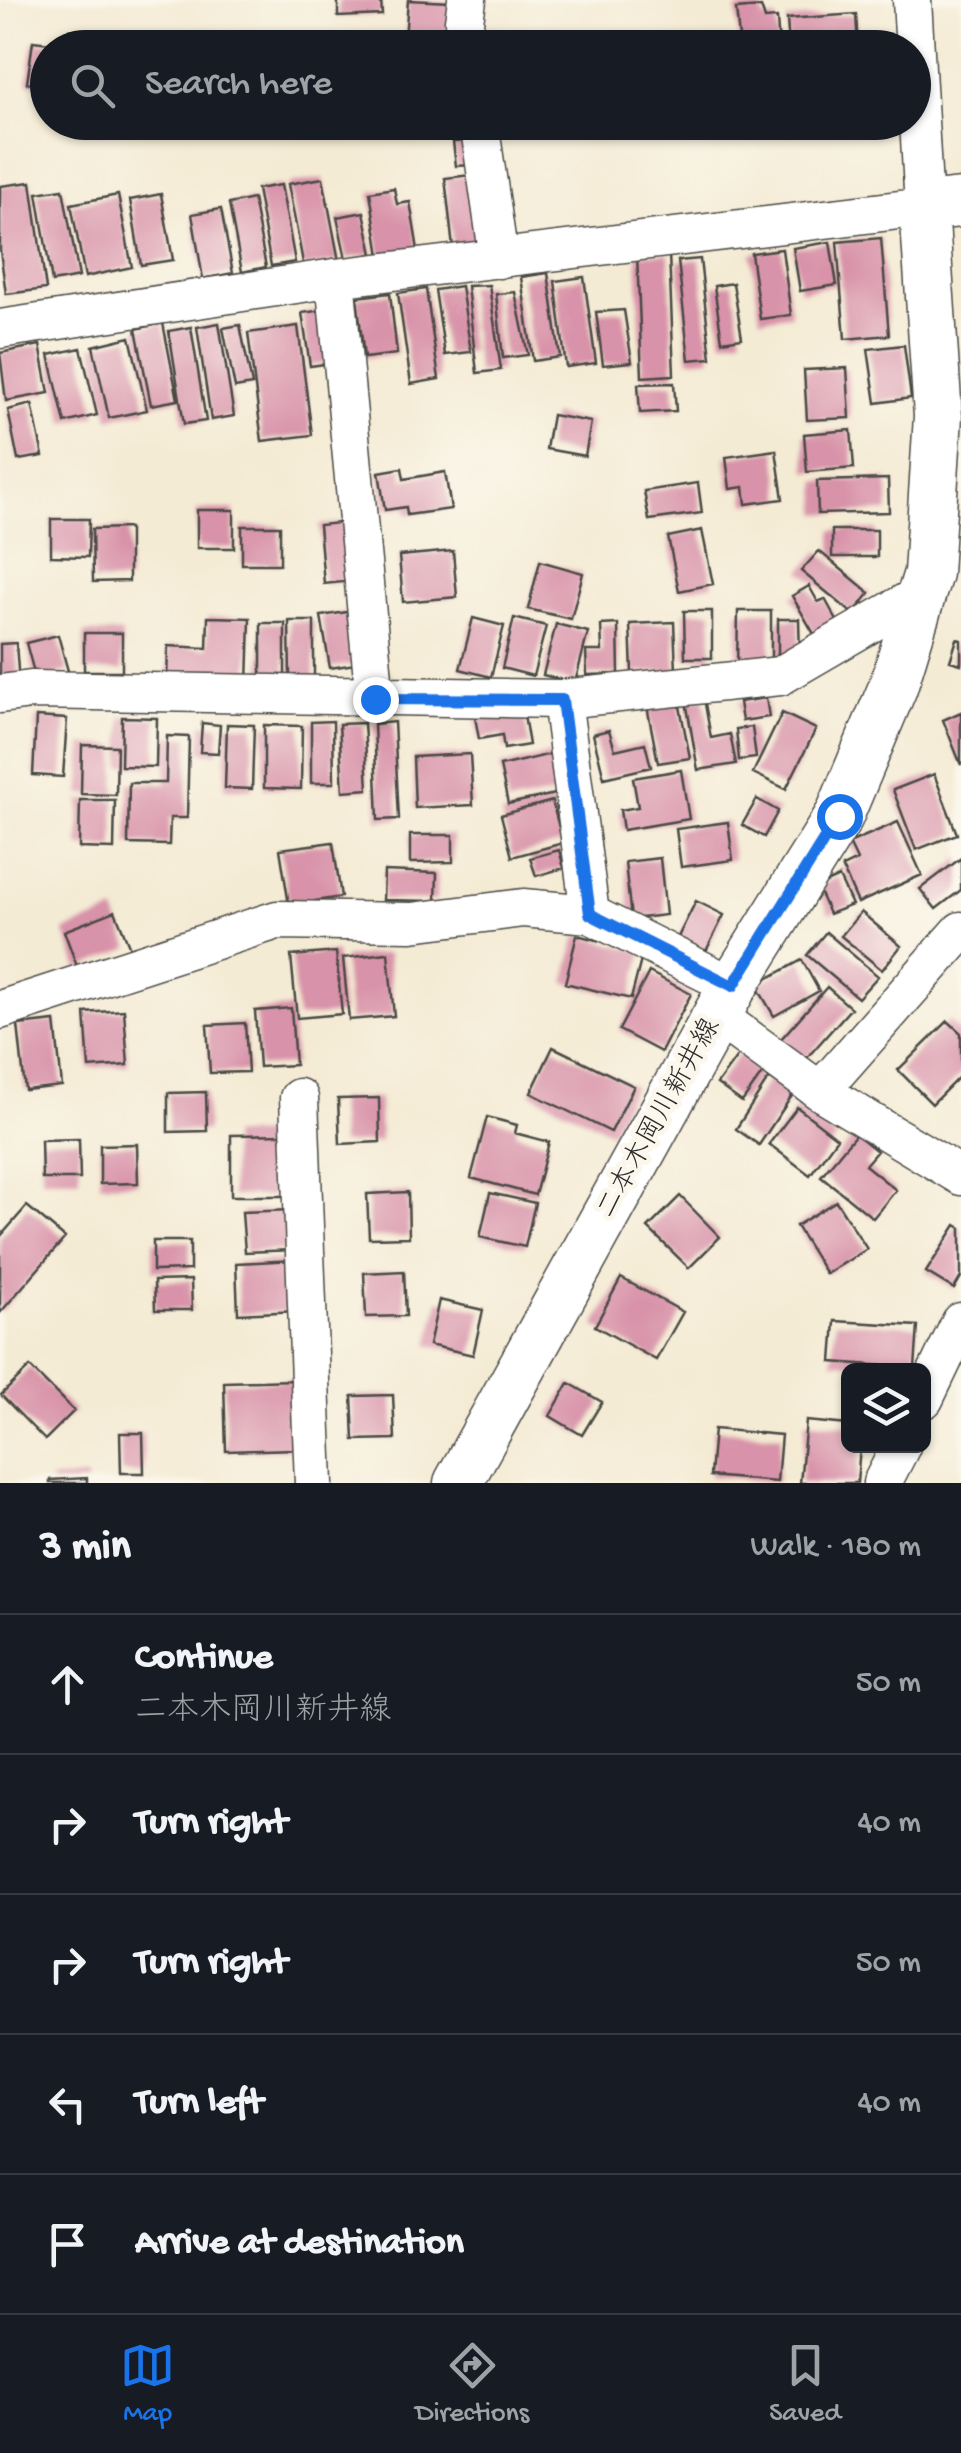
<!DOCTYPE html>
<html lang="en">
<head>
<meta charset="utf-8">
<style>
	:root { --surface:#171b24; --page:#242831; --text:#f1f3f6; --muted:#9ea1a6; --line:#363941; --accent:#1a73e8 }
	body { margin:0; font-family:"Gochi Hand","Klee One",sans-serif; background:var(--page); color:var(--text) }
	.controls { position:absolute; right:30px; bottom:30px; display:grid; overflow:hidden; border-radius:15px; box-shadow:0 2px 8px #0004 }
	.controls button { width:90px; height:90px; display:grid; place-items:center; padding:0; border:0; border-bottom:2px solid var(--line); background:var(--surface); color:var(--text); font:50px sans-serif }
	.stop { position:absolute; width:30px; height:30px; margin:-22px; border:8px solid #1a73e8; border-radius:50%; background:#fff }
	.stop.end { background:#1a73e8; border-color:#fff; box-shadow:0 2px 10px #0008 }
	.list { margin:0; padding:0; list-style:none }
	h2 { display:flex; justify-content:space-between; align-items:center; height:130px; margin:0; padding:0 40px; font-size:42px }
	h2 small { font-size:32px; font-weight:400; color:var(--muted) }
	.list li { display:grid; grid-template-columns:65px 1fr auto; gap:30px; align-items:center; box-sizing:border-box; height:140px; padding:0 40px; border-top:2px solid var(--line) }
	.list b { display:block; font-size:38px; white-space:nowrap }
	.list p { margin:0; font-size:32px; white-space:nowrap; color:var(--muted) }
	.list em { font-size:32px; font-style:normal; color:var(--muted) }
	.icon { flex:none; width:55px; height:55px; fill:none; stroke:currentColor; stroke-width:2; stroke-linecap:round; stroke-linejoin:round }
	.map { position:relative; flex:none; width:961px; height:1483px; overflow:hidden }
	.search { position:absolute; background:var(--surface); box-shadow:0 2px 8px #0004; left:30px; right:30px; top:30px; height:110px; display:flex; align-items:center; gap:25px; box-sizing:border-box; padding:0 35px; border-radius:55px; color:var(--muted); font-size:38px }
	.sheet { height:830px; background:var(--surface) }
	nav { display:flex; justify-content:space-around; align-items:center; box-sizing:border-box; height:140px; border-top:2px solid var(--line); background:var(--surface); font-size:28px; color:var(--muted) }
	nav a { display:grid; justify-items:center; gap:5px }
	nav .on { color:var(--accent) }
	.map>svg:first-child { display:block }
	.building { fill:#d892a9 }
	.lines { fill:none; stroke-linecap:round; stroke-linejoin:round }
	.minor-casing { stroke:#494844; stroke-width:41 }
	.major-casing { stroke:#494844; stroke-width:51 }
	.minor { stroke:#fff; stroke-width:38 }
	.major { stroke:#fff; stroke-width:48 }
	.route { stroke:#1a73e8; stroke-width:12 }
	.labels { text-anchor:middle; dominant-baseline:central; stroke-width:10; stroke-linejoin:round; paint-order:stroke }
	.street-label { font-size:28px; fill:#2b2b2b; stroke:#fbf7ec }
</style>
</head>
<body>
<div class="map">
<svg width="961" height="1483" viewBox="0 0 961 1483">
	<rect width="100%" height="100%" fill="#fbf7ec"/>
	<filter id="ink" filterUnits="userSpaceOnUse"><feTurbulence type="fractalNoise" baseFrequency=".01" numOctaves="2"/><feDisplacementMap in="SourceGraphic" scale="20" xChannelSelector="R" yChannelSelector="G"/><feConvolveMatrix kernelMatrix="1 2 1 2 8 2 1 2 1" color-interpolation-filters="sRGB"/></filter>
	<filter id="wash" filterUnits="userSpaceOnUse"><feTurbulence type="fractalNoise" baseFrequency=".0048" numOctaves="4" result="noise"/><feDisplacementMap in="SourceGraphic" scale="40" xChannelSelector="R" yChannelSelector="G"/><feGaussianBlur stdDeviation="2.25" result="paint"/><feColorMatrix in="noise" values="0 0 0 0 0 0 0 0 0 0 0 0 0 0 0 0 0 1.4 0 .05"/><feComposite in="paint" operator="in"/></filter>
	<g filter="url(#wash)">
		<rect width="100%" height="100%" fill="#f4ebd4"/>
		<g id="blocks">
			<!-- building -->
			<path class="building" d="M338,0H381L382,15L338,17Z
				M408,0L451,2L447,42L405,39Z
				M761,7L765,19L777,18L779,48H740L736,9Z
				M856,14L858,48H789L787,19Z
				M33,41L66,45L48,48V86L27,83Z
				M809,122H840V127L809,128Z
				M470,141L472,165L456,166L453,142Z
				M480,174L488,244L453,248L445,178Z
				M323,178L339,261L304,268L288,184Z
				M31,182L46,289L6,294L0,250V186Z
				M281,185L295,262L271,266L257,189Z
				M394,188L397,204L410,202L418,250L380,256L370,192Z
				M63,189L79,277L52,282L37,193Z
				M161,194L173,260L141,265L130,200Z
				M118,195L132,267L85,277L71,204Z
				M253,199L266,267L242,272L229,204Z
				M221,209L233,273L203,279L192,214Z
				M364,212L373,254L346,259L337,217Z
				M881,238L889,335L845,339L837,242Z
				M830,242L837,285L800,291L793,248Z
				M782,249L791,315L760,319L751,253Z
				M669,253L674,375L642,377L637,254Z
				M700,259L711,358L689,360L678,261Z
				M548,273L560,357L533,361L521,277Z
				M584,277L596,363L566,367L555,281Z
				M733,283L742,338L722,341L714,286Z
				M489,285L501,370L477,373L467,286Z
				M461,286L471,352L445,355L435,290Z
				M426,289L439,379L411,384L398,293Z
				M515,292L528,355L503,358L496,294Z
				M390,293L397,354L364,358L357,297Z
				M324,310L332,363L310,366L302,313Z
				M624,310L632,362L603,365L596,312Z
				M163,323L178,400L151,405L136,329Z
				M219,323L234,416L211,420L197,327Z
				M240,325L252,385L235,388L223,328Z
				M298,326L312,435L262,441L248,333Z
				M191,327L206,421L184,424L169,331Z
				M130,337L147,410L109,418L93,346Z
				M40,345L49,393L6,401L0,353Z
				M904,345L911,398L876,403L868,349Z
				M81,348L97,415L65,423L49,355Z
				M847,368L850,418L807,420L804,370Z
				M674,383L676,411L640,413L638,384Z
				M32,404L43,456L18,460L8,410Z
				M552,415L591,422L585,456L546,449Z
				M851,430L854,468L807,472L804,434Z
				M776,450L783,499L746,504L744,487L730,489L726,457Z
				M402,468L404,479L445,472L451,509L407,515L406,507L385,510L379,472Z
				M888,479L889,512L818,514L817,481Z
				M698,483L702,513L649,520L644,491Z
				M197,510H234V548H197Z
				M51,519H89L88,557L51,556Z
				M348,522L354,581L324,584L319,525Z
				M242,526H280V564H242Z
				M129,528V581L93,582L92,529Z
				M702,530L713,584L679,591L668,537Z
				M832,530H877V557H832Z
				M453,551L457,597L403,602L399,556Z
				M819,551L870,593L853,614L801,571Z
				M540,561L583,573L571,619L528,609Z
				M809,586L818,602L825,599L841,628L818,641L792,596Z
				M684,611H712V658H685Z
				M738,611H771V668H737Z
				M347,612L355,664L330,668L321,616Z
				M208,617L250,618L248,685L167,683L168,646L207,648Z
				M473,618L504,626L491,677L460,669Z
				M514,618L546,626L533,676L502,668Z
				M778,619H799L800,657H778Z
				M289,621H314V677H290Z
				M674,622L676,671L632,673L630,624Z
				M261,623H285V680H261Z
				M556,624L588,632L575,683L543,675Z
				M618,624L619,674L587,675L586,651H602L601,625Z
				M84,633H122V671H84Z
				M58,635L68,671L36,680L26,643Z
				M957,639L961,640V664L950,661Z
				M16,643L19,683L0,684V644Z
				M704,698L711,738L730,734L736,764L698,770L686,701Z
				M766,698L769,717L742,721L739,702Z
				M679,701L690,758L658,763L647,706Z
				M523,709L529,745L504,749L502,735L479,739L475,717Z
				M961,712V765L943,720Z
				M782,713L816,729L786,789L753,773Z
				M36,717L67,719L63,777L33,775Z
				M122,717L157,718L156,767L121,766Z
				M333,721L334,783H311V722Z
				M394,722L399,819L378,820L374,724Z
				M202,723L220,725L218,753L200,752Z
				M364,723L368,789L343,791L339,724Z
				M227,724L254,725L252,789L225,788Z
				M264,725L302,726L301,789L264,788Z
				M752,727L756,758L739,760L736,729Z
				M609,730L615,750L645,743L651,767L604,778L593,734Z
				M167,736L189,737L187,818H170L169,845L128,844L129,783H166Z
				M82,745L117,746L116,795L81,794Z
				M470,754L473,805L415,808L413,757Z
				M551,754L560,793L508,804L500,766Z
				M681,770L689,819L623,830L620,810L638,807L633,778Z
				M934,774L957,834L916,850L893,790Z
				M757,799L778,811L764,837L742,825Z
				M80,800H115L114,849L79,848Z
				M552,801L563,843L512,857L501,815Z
				M728,822L733,860L681,867L676,829Z
				M898,822L922,875L858,903L842,867L857,860L849,843Z
				M410,835H453V862L410,863Z
				M333,842L341,897L289,905L280,849Z
				M559,850L564,868L536,876L530,858Z
				M660,858L666,915L631,919L625,862Z
				M961,858V890L936,909L920,889Z
				M384,871L437,873L436,901L383,900Z
				M839,877L852,905L829,914L817,887Z
				M696,901L724,915L706,951L678,937Z
				M115,911L130,948L78,969L64,931Z
				M861,912L901,946L882,970L841,936Z
				M826,932L878,976L858,998L807,955Z
				M577,935L643,952L631,999L565,983Z
				M336,952L342,1014L297,1018L291,956Z
				M388,953L394,1016L349,1020L343,958Z
				M802,960L819,991L774,1016L756,985Z
				M649,972L691,994L661,1052L619,1030Z
				M827,987L851,1008L805,1060L781,1039Z
				M291,1008L295,1065L259,1067L255,1011Z
				M124,1010L128,1065L89,1068L85,1013Z
				M55,1021L62,1086L25,1090L18,1025Z
				M948,1021L961,1033V1075L932,1104L898,1070Z
				M245,1023L248,1072L210,1073L207,1025Z
				M553,1047L634,1086L611,1132L531,1093Z
				M739,1054L764,1071L742,1102L717,1084Z
				M769,1078L793,1094L759,1145L736,1129Z
				M206,1092L207,1131L168,1132V1093Z
				M379,1098L380,1142L340,1144L338,1099Z
				M797,1107L837,1138L810,1175L769,1144Z
				M487,1117L517,1125L515,1133L549,1142L535,1195L471,1178Z
				M289,1134V1196H231V1135Z
				M856,1134L877,1151L865,1165L896,1190L873,1218L821,1176Z
				M79,1139L80,1179H42L41,1140Z
				M137,1144L138,1183L100,1184V1145Z
				M408,1192L409,1237L369,1238L367,1194Z
				M490,1193L535,1203L525,1247L480,1237Z
				M680,1196L720,1237L689,1268L648,1228Z
				M836,1201L867,1249L826,1274L796,1226Z
				M27,1206L65,1238L0,1313V1237Z
				M291,1210L293,1250L245,1252L242,1212Z
				M956,1225L961,1228V1277L954,1289L926,1272Z
				M153,1241H190V1270L153,1271Z
				M294,1260L297,1311L238,1314L236,1263Z
				M404,1271L406,1316L366,1317L364,1273Z
				M621,1278L683,1312L656,1360L595,1326Z
				M191,1280L192,1310H155L154,1281Z
				M439,1300L483,1310L473,1355L429,1345Z
				M835,1321L918,1326L915,1368L832,1362Z
				M30,1367L74,1411L45,1440L1,1395Z
				M294,1380L296,1449L226,1451L224,1382Z
				M569,1383L602,1402L582,1435L550,1416Z
				M393,1395L395,1439L354,1440L352,1396Z
				M806,1421L848,1425V1446H860L857,1483H800Z
				M714,1429L781,1435L777,1482L710,1476Z
				M120,1433H143L144,1473H121Z
				M87,1478V1483H50V1480Z"/>
		</g>
	</g>
	<g filter="url(#ink)">
		<use href="#blocks" fill-opacity="0" stroke="#494844" stroke-width="2.5"/>
		<g class="lines">
			<defs>
				<path id="minor" d="M467,0L464,21L467,48
					M479,122L499,259
					M335,278L375,699
					M0,329L335,278L924,207L912,0
					M0,694L31,690L562,699L780,676L919,595
					M562,699L590,914
					M0,1010L277,920L412,922L523,908L590,914L733,986
					M717,1016L820,1091L961,1176
					M820,1091L961,931
					M299,1098L314,1483
					M924,1399L961,1322
					M882,1483L901,1446"/>
				<path id="major" d="M458,1483L733,986L839,816L893,687L928,573L938,416L924,207L961,203"/>
			</defs>
			<!-- minor casing -->
			<use href="#minor" class="minor-casing"/>
			<!-- major casing -->
			<use href="#major" class="major-casing"/>
			<!-- minor -->
			<use href="#minor" class="minor"/>
			<!-- major -->
			<use href="#major" class="major"/>
		</g>
	</g>
	<g class="lines" filter="url(#ink)">
		<!-- route -->
		<path class="route" d="M375,699L562,700L590,914L733,986L839,816"/>
	</g>
	<g class="labels">
		<!-- street labels -->
		<g class="street-label">
			<text transform="translate(660 1119) rotate(-61)">二本木岡川新井線</text>
		</g>
	</g>
</svg>
<div class="controls">
<button><svg class="icon" aria-label="layers" viewBox="0 0 24 24"><path d="M12 4l9 5-9 5-9-5zM3 14l9 5 9-5"/></svg></button>
</div>
<div class="stop" style="left:839px;top:816px"></div>
<div class="stop end" style="left:375px;top:699px"></div>
<div class="search"><svg class="icon" aria-label="search" viewBox="0 0 24 24"><circle cx="10" cy="10" r="6"/><path d="M15 15l6 6"/></svg>Search here</div>
</div>
<section class="sheet">
<h2>3 min<small>Walk · 180 m</small></h2>
<ul class="list">
<li><svg class="icon" aria-label="ahead" viewBox="0 0 24 24"><path d="M12 20V5M6 11l6-6 6 6"/></svg><div><b>Continue</b><p>二本木岡川新井線</p></div><em>50 m</em></li>
<li><svg class="icon" aria-label="right" viewBox="0 0 24 24"><path d="M7 20v-9h11M14 6l5 5-5 5"/></svg><div><b>Turn right</b></div><em>40 m</em></li>
<li><svg class="icon" aria-label="right" viewBox="0 0 24 24"><path d="M7 20v-9h11M14 6l5 5-5 5"/></svg><div><b>Turn right</b></div><em>50 m</em></li>
<li><svg class="icon" aria-label="left" viewBox="0 0 24 24"><path d="M17 20v-9H6M10 6l-5 5 5 5"/></svg><div><b>Turn left</b></div><em>40 m</em></li>
<li><svg class="icon" aria-label="arrive" viewBox="0 0 24 24"><path d="M6 21V4h12l-3 4 3 4H6"/></svg><div><b>Arrive at destination</b></div></li>
</ul>
</section>
<nav>
<a class="on"><svg class="icon" aria-label="map" viewBox="0 0 24 24"><path d="M3 6l6-2 6 2 6-2v14l-6 2-6-2-6 2zM9 4v14M15 6v14"/></svg>Map</a>
<a><svg class="icon" aria-label="directions" viewBox="0 0 24 24"><path d="M12 3l9 9-9 9-9-9zM9 14v-3h6M13 9l2 2-2 2"/></svg>Directions</a>
<a><svg class="icon" aria-label="saved" viewBox="0 0 24 24"><path d="M7 4h10v16l-5-4-5 4z"/></svg>Saved</a>
</nav>
</body>
</html>
